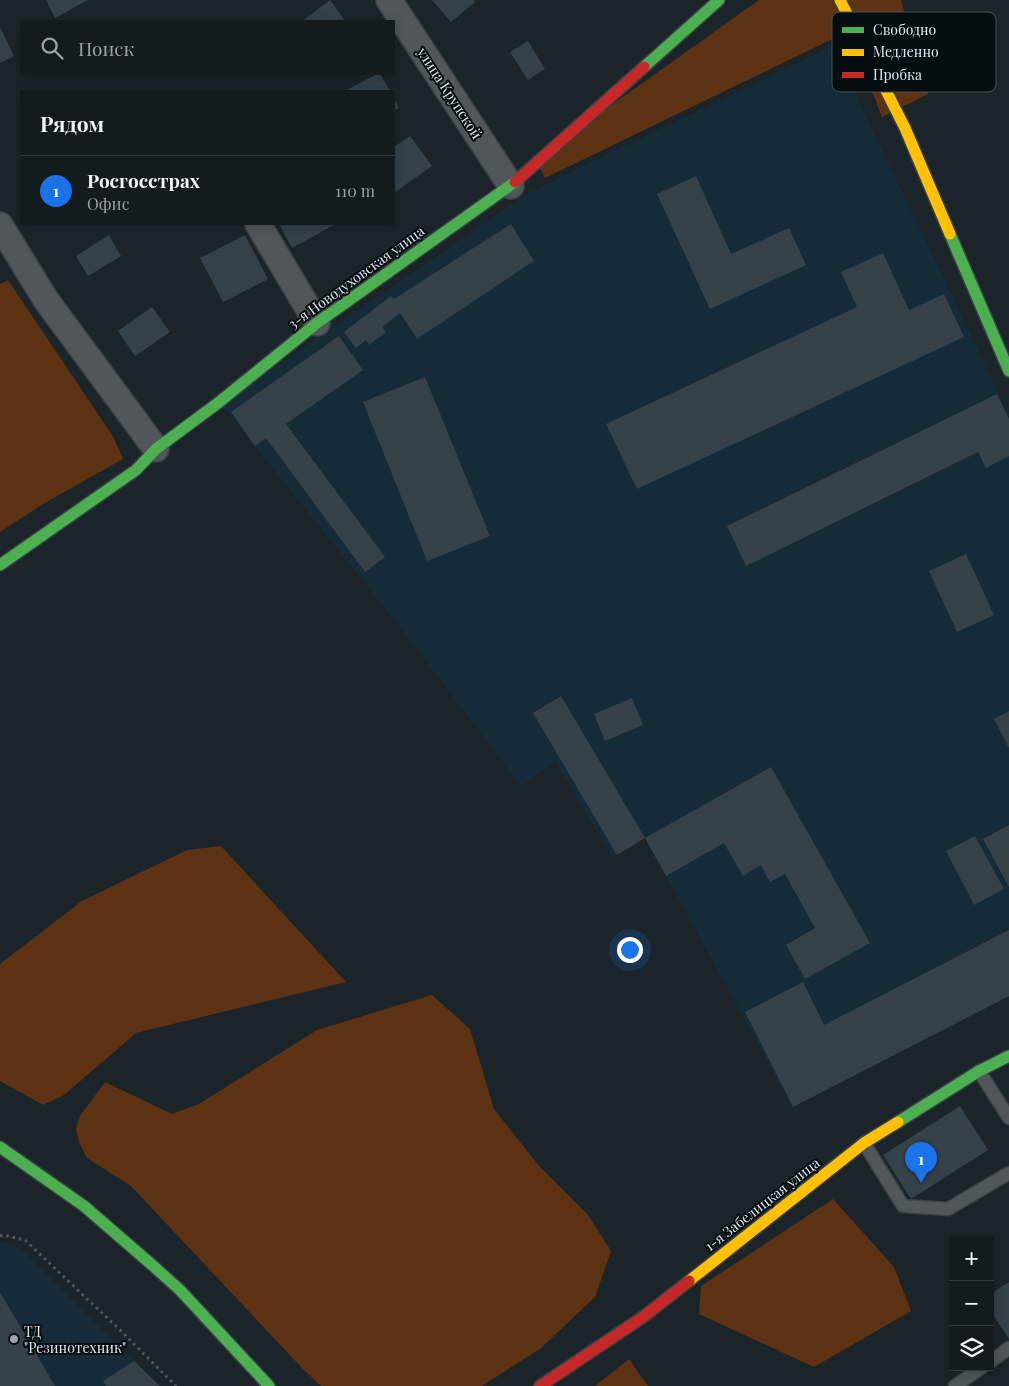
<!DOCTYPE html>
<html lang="ru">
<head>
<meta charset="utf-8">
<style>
	:root { --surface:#141b1f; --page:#1d2428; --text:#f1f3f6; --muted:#9da1a4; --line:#33393d; --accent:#1a73e8 }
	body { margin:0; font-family:"Playfair Display",serif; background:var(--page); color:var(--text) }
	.controls { position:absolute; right:15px; bottom:15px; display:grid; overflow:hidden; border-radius:0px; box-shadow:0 2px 12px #0003 }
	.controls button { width:45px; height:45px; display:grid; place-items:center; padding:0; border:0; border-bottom:1px solid var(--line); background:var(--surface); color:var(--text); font:25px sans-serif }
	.you { position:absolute; left:629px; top:949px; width:18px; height:18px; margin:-12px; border:4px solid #fff; border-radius:50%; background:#1a73e8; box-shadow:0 0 0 8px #1a73e833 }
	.badge { display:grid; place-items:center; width:32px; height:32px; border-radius:50%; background:var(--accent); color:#fff; font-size:16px; font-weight:700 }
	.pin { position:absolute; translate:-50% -41px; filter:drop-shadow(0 1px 2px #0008) }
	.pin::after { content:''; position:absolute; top:26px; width:18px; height:15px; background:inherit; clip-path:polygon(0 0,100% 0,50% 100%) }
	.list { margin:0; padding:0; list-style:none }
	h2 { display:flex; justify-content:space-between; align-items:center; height:65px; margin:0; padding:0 20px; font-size:21px }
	h2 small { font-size:16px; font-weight:400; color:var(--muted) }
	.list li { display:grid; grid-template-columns:32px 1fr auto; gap:15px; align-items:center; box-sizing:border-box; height:70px; padding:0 20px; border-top:1px solid var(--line) }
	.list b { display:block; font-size:19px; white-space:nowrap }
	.list p { margin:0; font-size:16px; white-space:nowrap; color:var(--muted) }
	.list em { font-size:16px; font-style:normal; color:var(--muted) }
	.icon { flex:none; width:28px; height:28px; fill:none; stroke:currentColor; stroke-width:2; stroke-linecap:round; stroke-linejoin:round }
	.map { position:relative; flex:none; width:1009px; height:1386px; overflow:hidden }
	.search { position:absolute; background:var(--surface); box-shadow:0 2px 12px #0003; left:20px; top:20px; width:375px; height:55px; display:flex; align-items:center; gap:12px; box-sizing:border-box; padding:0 18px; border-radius:0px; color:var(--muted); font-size:19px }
	.panel { position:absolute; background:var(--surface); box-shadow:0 2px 12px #0003; left:20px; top:90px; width:375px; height:135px; border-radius:0px }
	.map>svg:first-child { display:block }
	.built { fill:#162b38 }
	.green { fill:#5e3314 }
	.building { fill:#35424a }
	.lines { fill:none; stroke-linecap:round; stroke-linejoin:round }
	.lane-casing { stroke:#3a4146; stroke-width:15 }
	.street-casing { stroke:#3a4146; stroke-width:28 }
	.fast-casing { stroke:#3a4146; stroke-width:14 }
	.slow-casing { stroke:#3a4146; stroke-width:14 }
	.jam-casing { stroke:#3a4146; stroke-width:14 }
	.path { stroke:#51585b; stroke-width:3; stroke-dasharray:2.5 4; stroke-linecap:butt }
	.lane { stroke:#50565a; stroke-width:12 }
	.street { stroke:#50565a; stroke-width:25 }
	.fast { stroke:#4caf50; stroke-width:11 }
	.slow { stroke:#ffc107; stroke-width:11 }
	.jam { stroke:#c62828; stroke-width:11 }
	.poi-dot { fill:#9aa4aa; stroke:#060d11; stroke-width:2 }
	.labels { text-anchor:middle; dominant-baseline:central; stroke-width:4; stroke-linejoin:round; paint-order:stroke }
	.street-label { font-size:14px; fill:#dfe9f0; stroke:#060d11 }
	.poi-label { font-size:14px; fill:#dfe9f0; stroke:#060d11; text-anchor:start }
	.key { fill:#060d11; stroke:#474f54; stroke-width:1 }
	.key-label { font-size:14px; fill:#dfe9f0 }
</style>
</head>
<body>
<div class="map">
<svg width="1009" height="1386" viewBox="0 0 1009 1386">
	<rect width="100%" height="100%" fill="#1b2429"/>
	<!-- built -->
	<path class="built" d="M832,46L1009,414V997L793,1107L645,838L612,857L556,762L521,786L397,623L221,404L530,192Z
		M0,1240L20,1248L118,1346L160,1386H0Z"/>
	<!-- green -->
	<path class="green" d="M759,0H901L928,94L882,117L849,31L545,178L536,159Z
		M8,280L114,438L123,459L43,504L0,532V284Z
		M221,846L346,982L136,1033L64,1095L43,1105L0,1081V964L82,901L187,850Z
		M432,995L470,1029L494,1109L539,1166L588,1215L611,1251L595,1297L541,1348L482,1386H321L302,1368L131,1186L87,1158L79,1142L76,1128L80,1116L105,1082L172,1114L199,1104L317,1030Z
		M833,1199L894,1267L911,1311L814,1367L699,1314L701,1286Z
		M629,1359L648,1386H595Z"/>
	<!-- building -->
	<path class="building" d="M46,0H88L55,18Z
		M330,0L345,21H302Z
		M432,0H474L475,2L451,22Z
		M0,27L14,56L0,63Z
		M528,41L545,69L528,80L510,52Z
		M377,74H380L390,91H345Z
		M394,98L399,108L394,110Z
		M410,136L432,166L394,193V147Z
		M696,176L731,254L789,228L806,265L710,309L657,194Z
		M279,224H336L292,248Z
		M511,224L534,261L417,339L400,313L382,327L386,332L369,345L366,340L356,348L344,332L391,296L394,299Z
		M109,235L121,256L88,276L76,256Z
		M245,235L268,279L223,302L200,258Z
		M883,253L909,310L944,294L964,337L637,489L606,424L857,307L841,272Z
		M152,307L170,332L135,356L118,331Z
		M339,336L363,370L286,424L385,557L365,572L266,438L255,446L231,412Z
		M425,377L490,536L427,561L363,402Z
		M997,394L1009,419V456L986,468L978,452L746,566L727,526Z
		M966,554L994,615L957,632L929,571Z
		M561,696L645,838L617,855L533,713Z
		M632,698L643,725L605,741L594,714Z
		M1009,711V748L994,719Z
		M771,767L870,943L805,979L786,945L815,928L785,874L770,882L761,865L743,876L724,843L666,876L645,838Z
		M1009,825V887L983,839Z
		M975,836L1004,889L974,905L946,851Z
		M1009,930V996L793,1107L745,1012L803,982L824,1025Z
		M960,1106L988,1150L911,1199L883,1155Z
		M1009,1282V1339L990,1310V1294Z
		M0,1292L55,1386H0Z
		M134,1361L160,1386H106L103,1381Z"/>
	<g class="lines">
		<defs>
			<path id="lane" d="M979,1071L1009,1118
				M864,1143L903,1206L948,1209L1009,1173
				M990,1362L1009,1348
				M955,1386L982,1367"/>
			<path id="street" d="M389,0L511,186
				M258,224L317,323
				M0,225L46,300L156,449"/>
			<path id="fast" d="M644,67L719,0
				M950,234L1009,371
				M0,565L136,470L156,449L218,403L317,323L515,182
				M898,1122L979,1071L1009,1056
				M0,1147L84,1206L151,1264L180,1290L269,1386"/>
			<path id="slow" d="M840,0L905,128L950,234
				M689,1281L864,1143L898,1122"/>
			<path id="jam" d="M515,182L644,67
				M540,1386L643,1317L689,1281"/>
		</defs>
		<!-- lane casing -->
		<use href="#lane" class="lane-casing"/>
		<!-- street casing -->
		<use href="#street" class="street-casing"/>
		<!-- fast casing -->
		<use href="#fast" class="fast-casing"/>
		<!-- slow casing -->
		<use href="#slow" class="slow-casing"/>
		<!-- jam casing -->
		<use href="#jam" class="jam-casing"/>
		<!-- path -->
		<path class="path" d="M0,1236L3,1235L25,1240L119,1329L176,1386"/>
		<!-- lane -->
		<use href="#lane" class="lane"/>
		<!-- street -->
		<use href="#street" class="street"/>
		<!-- fast -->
		<use href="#fast" class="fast"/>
		<!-- slow -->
		<use href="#slow" class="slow"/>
		<!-- jam -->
		<use href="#jam" class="jam"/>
	</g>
	<!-- markers -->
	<circle class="poi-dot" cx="14" cy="1339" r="5"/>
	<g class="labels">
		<!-- street labels -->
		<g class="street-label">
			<text transform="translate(450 93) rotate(57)">улица Крупской</text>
			<text transform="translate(356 277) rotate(-36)">3-я Новодуховская улица</text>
			<text transform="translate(762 1204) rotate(-38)">1-я Забелицкая улица</text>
		</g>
		<!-- poi labels -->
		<g class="poi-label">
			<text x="24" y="1331">ТД<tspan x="24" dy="16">"Резинотехник"</tspan></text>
		</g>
	</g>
	<!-- legend -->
	<rect x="832" y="12" width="164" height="80" rx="8" class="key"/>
	<rect x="842" y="27" width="22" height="6" fill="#4caf50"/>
	<rect x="842" y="49" width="22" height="7" fill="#ffc107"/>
	<rect x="842" y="72" width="22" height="6" fill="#c62828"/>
	<g class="key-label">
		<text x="873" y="35">Свободно</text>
		<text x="873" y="57">Медленно</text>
		<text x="873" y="80">Пробка</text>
	</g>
</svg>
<div class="controls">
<button>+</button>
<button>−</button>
<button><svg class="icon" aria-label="layers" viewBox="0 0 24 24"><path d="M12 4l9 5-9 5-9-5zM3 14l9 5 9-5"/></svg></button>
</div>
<div class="you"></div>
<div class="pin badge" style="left:921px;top:1183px">1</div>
<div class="search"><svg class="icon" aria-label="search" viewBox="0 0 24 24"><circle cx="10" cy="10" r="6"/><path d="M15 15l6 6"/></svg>Поиск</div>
<section class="panel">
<h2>Рядом<small></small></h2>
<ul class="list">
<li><span class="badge">1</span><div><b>Росгосстрах</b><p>Офис</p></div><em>110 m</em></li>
</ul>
</section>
</div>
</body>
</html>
